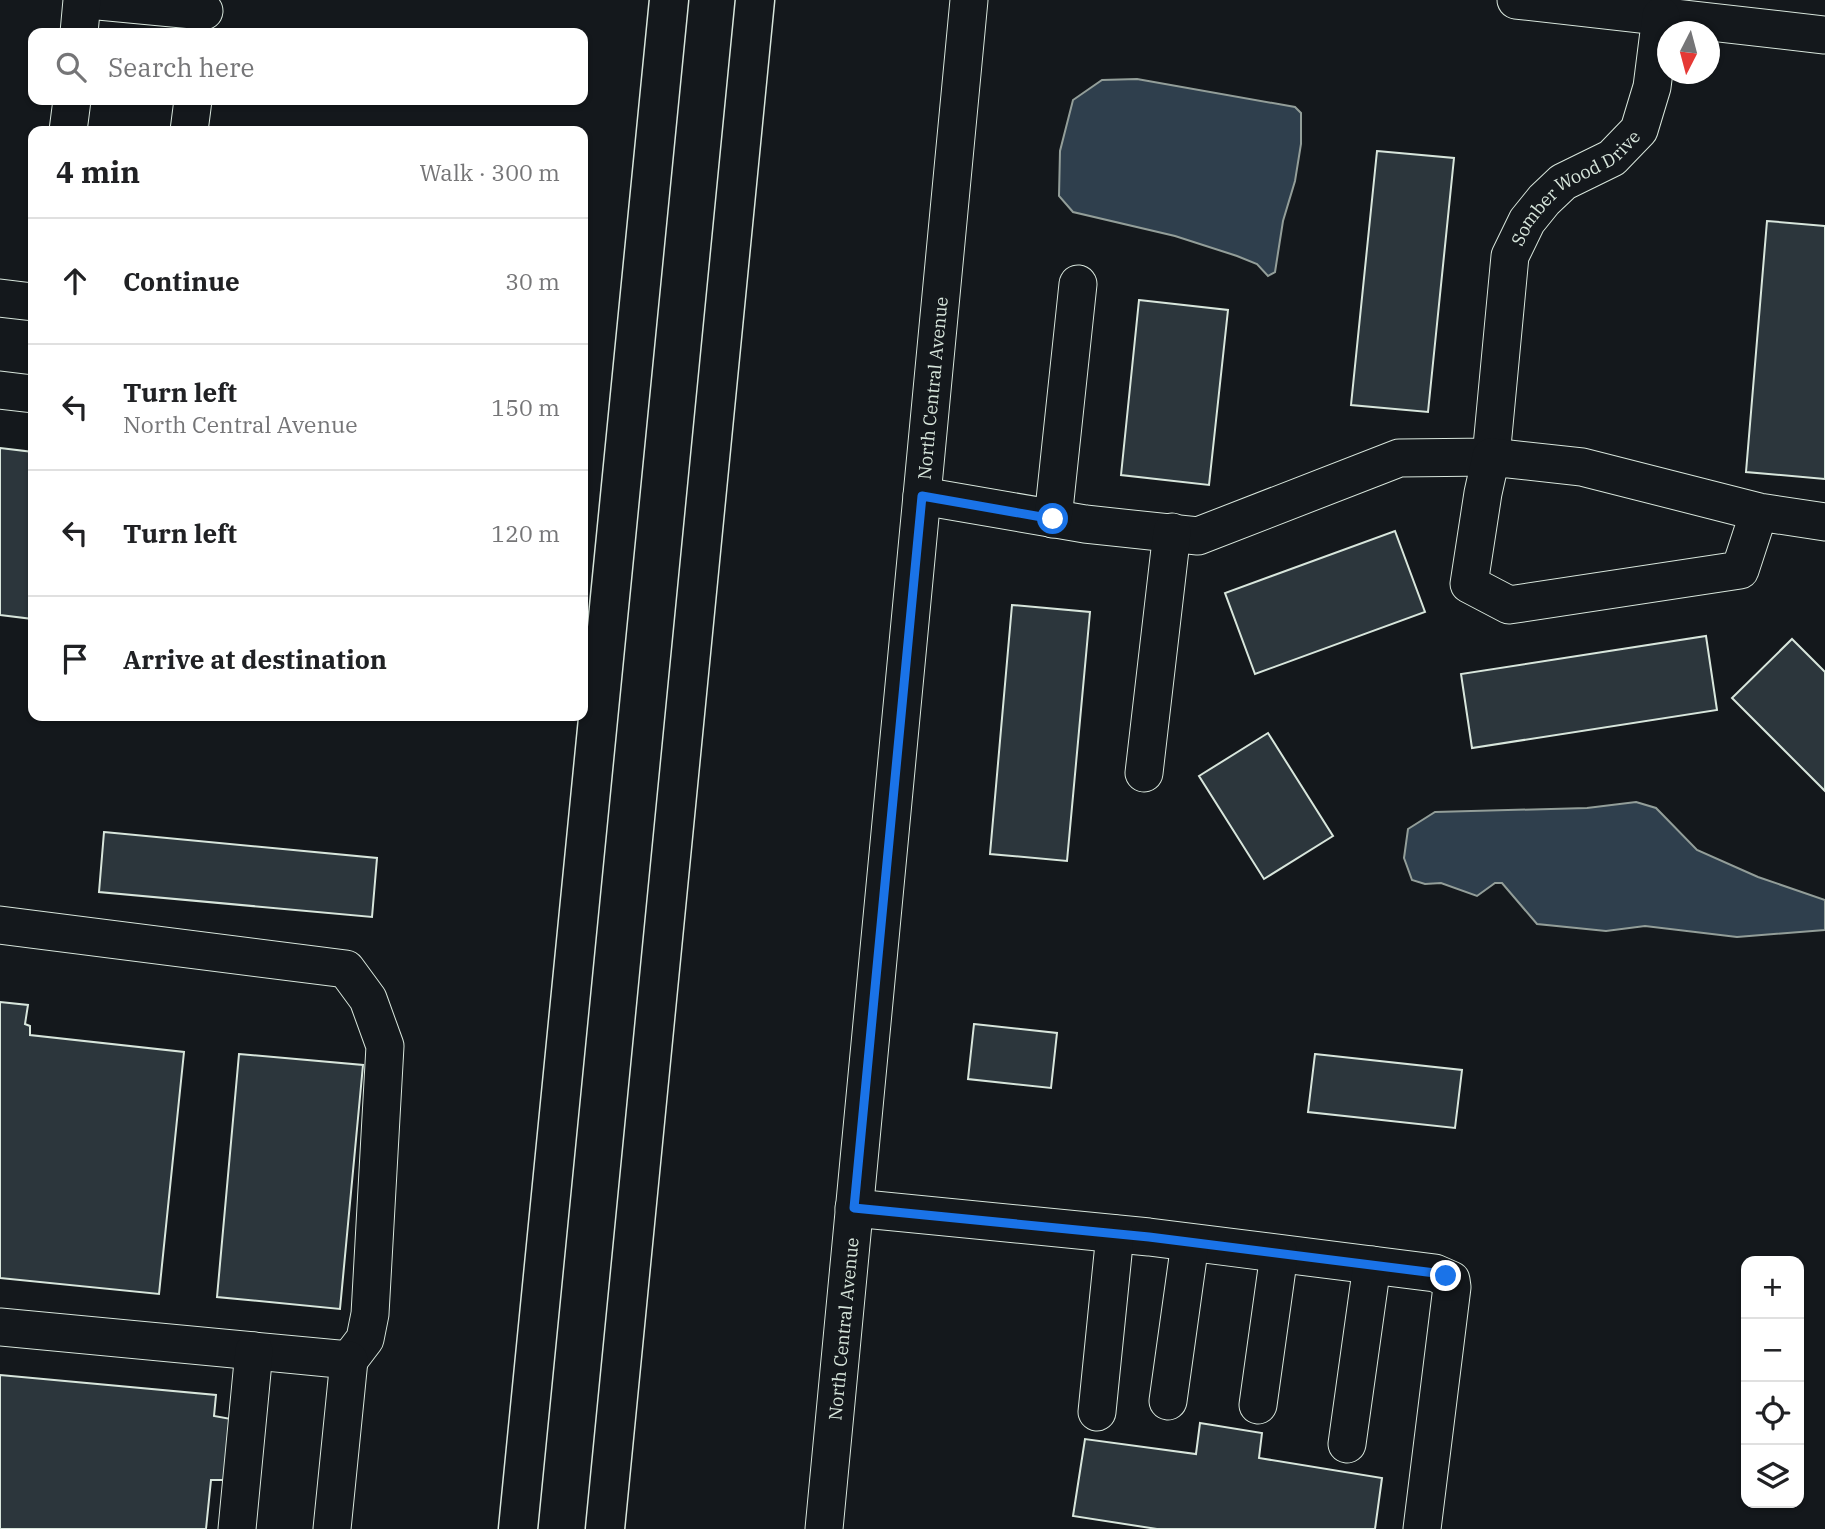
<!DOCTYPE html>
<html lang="en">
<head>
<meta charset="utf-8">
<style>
	:root { --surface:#fff; --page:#f6f6f6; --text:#202124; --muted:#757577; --line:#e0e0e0 }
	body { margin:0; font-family:"IBM Plex Serif",serif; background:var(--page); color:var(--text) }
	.controls { position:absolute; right:21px; bottom:21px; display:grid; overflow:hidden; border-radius:14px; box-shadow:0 2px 5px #0004 }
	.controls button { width:63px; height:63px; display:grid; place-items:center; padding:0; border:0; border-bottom:2px solid var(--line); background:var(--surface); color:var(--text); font:35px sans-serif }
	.compass { position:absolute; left:1657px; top:21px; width:63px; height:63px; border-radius:50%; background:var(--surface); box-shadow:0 2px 5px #0004; rotate:186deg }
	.stop { position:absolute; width:21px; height:21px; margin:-16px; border:5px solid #1a73e8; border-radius:50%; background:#fff }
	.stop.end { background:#1a73e8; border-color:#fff; box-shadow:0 2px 7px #0008 }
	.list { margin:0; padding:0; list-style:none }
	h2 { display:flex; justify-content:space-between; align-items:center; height:91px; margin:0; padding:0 28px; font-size:30px }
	h2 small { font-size:23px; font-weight:400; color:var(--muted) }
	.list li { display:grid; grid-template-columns:46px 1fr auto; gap:21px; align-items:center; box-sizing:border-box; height:126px; padding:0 28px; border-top:2px solid var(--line) }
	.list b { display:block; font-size:26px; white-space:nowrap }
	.list p { margin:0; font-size:23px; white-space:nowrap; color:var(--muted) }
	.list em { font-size:23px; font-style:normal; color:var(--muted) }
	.icon { flex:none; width:38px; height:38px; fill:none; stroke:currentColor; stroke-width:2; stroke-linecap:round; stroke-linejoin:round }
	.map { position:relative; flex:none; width:1825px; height:1529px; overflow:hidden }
	.search { position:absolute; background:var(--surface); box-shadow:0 2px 5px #0004; left:28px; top:28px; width:560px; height:77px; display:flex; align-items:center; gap:18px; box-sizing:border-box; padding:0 24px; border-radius:14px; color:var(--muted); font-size:26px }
	.panel { position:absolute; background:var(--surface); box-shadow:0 2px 5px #0004; left:28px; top:126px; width:560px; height:595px; border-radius:14px }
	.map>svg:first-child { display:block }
	.water { fill:#2f3f4d; stroke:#939e99; stroke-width:2 }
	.building { fill:#2c363c; stroke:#d8e6dc; stroke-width:2 }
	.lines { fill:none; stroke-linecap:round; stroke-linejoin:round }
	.minor-casing { stroke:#d8e6dc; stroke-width:39 }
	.highway-casing { stroke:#d8e6dc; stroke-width:41 }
	.minor { stroke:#14181c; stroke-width:37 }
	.highway { stroke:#14181c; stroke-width:38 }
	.route { stroke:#1a73e8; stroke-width:9 }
	.labels { text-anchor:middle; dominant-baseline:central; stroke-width:5; stroke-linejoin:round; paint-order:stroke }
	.street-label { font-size:18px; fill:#d8e6dc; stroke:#14181c }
</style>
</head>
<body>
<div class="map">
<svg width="1825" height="1529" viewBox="0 0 1825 1529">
	<rect width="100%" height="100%" fill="#14181c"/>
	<!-- water -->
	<path class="water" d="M1137,79L1295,107L1301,113V144L1295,181L1283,221L1275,272L1268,276L1257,264L1237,256L1175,236L1073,212L1059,196L1060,151L1073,100L1102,80Z
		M1636,802L1656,808L1697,850L1758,877L1825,900V930L1737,937L1645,926L1606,931L1537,924L1502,883H1495L1477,896L1441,883L1425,884L1412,880L1404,858L1408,829L1435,812L1587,808Z"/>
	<!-- building -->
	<path class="building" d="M1377,151L1454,158L1428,412L1351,405Z
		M1767,221L1825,226V479L1746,472Z
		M1139,300L1228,310L1209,485L1121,475Z
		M0,448L33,452V619L0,615Z
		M1395,531L1425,612L1255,674L1225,593Z
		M1012,605L1090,612L1067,861L990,854Z
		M1706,636L1717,710L1472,748L1461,674Z
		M1792,639L1825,672V791L1732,698Z
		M1268,733L1333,836L1264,879L1199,776Z
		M104,832L377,858L372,917L99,892Z
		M0,1002L28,1005L25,1024L30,1026V1035L184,1052L159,1294L0,1278Z
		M974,1024L1057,1033L1051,1088L968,1079Z
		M239,1054L363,1065L340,1309L217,1297Z
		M1315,1054L1462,1070L1455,1128L1308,1112Z
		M0,1375L216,1395L214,1416L231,1419L224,1480H211L206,1529H0Z
		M1200,1423L1262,1433L1259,1458L1382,1478L1375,1529H1157L1073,1516L1085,1439L1196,1454Z"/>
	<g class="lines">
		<defs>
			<g id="minor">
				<path d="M88,0L204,11"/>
				<path d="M1516,0L1825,35"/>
				<path d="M79,33L82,0"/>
				<path d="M68,131L72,100"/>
				<path d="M189,131L193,100"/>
				<path d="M0,298L33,302"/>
				<path d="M0,390L33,394"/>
				<path id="s1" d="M922,496L1085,524L1198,536L1399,458L1491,457L1510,256L1527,221L1544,200L1563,182L1612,158L1639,130L1652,87L1661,16"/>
				<path d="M1759,512L1740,570L1509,605L1469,584L1483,493L1491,457L1582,467L1759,512L1825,522"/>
				<path d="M1053,519L1078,284"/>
				<path d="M1144,773L1172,532"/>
				<path d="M0,925L346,969L368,999L385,1046L370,1314L365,1339L349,1360"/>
				<path d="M854,1208L1149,1237L1435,1273L1451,1280L1452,1287L1422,1529"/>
				<path d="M0,1327L349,1360L332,1529"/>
				<path d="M1168,1401L1190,1243"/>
				<path d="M1258,1405L1279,1254"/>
				<path d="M1097,1412L1115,1234"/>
				<path d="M1347,1444L1372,1265"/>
				<path d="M237,1529L254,1351"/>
				<path id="s2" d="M824,1529L969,0"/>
			</g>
			<path id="highway" d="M518,1529L669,0
				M605,1529L755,0"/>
		</defs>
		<!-- minor casing -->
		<use href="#minor" class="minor-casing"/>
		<!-- highway casing -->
		<use href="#highway" class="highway-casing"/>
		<!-- minor -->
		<use href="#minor" class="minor"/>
		<!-- highway -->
		<use href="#highway" class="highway"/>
	</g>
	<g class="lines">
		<!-- route -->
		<path class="route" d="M1053,519L922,496L854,1208L1149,1237L1435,1273L1446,1276"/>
	</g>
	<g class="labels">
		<!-- street labels -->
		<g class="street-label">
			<text stroke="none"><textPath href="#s1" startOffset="886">Somber Wood Drive</textPath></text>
			<text stroke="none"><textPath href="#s2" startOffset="1146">North Central Avenue</textPath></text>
			<text stroke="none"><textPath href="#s2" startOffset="201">North Central Avenue</textPath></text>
		</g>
	</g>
</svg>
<div class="controls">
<button>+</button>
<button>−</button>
<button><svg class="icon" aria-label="locate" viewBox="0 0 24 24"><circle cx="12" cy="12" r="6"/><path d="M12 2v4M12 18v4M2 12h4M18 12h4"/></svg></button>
<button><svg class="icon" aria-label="layers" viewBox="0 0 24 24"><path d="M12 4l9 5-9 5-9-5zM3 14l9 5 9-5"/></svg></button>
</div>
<svg class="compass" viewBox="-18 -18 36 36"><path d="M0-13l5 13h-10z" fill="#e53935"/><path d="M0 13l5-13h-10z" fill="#757577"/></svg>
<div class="stop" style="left:1053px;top:519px"></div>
<div class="stop end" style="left:1446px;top:1276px"></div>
<div class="search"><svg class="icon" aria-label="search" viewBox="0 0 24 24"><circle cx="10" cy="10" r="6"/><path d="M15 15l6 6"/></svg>Search here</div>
<section class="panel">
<h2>4 min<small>Walk · 300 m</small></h2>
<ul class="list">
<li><svg class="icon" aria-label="ahead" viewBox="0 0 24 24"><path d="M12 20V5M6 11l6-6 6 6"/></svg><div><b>Continue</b></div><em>30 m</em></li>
<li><svg class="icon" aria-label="left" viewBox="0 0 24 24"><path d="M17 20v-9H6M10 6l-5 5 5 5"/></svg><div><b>Turn left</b><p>North Central Avenue</p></div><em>150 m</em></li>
<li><svg class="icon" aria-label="left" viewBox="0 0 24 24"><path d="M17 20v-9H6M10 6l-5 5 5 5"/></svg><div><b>Turn left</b></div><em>120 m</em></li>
<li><svg class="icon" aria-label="arrive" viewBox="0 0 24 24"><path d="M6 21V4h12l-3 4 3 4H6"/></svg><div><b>Arrive at destination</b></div></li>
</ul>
</section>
</div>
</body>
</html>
